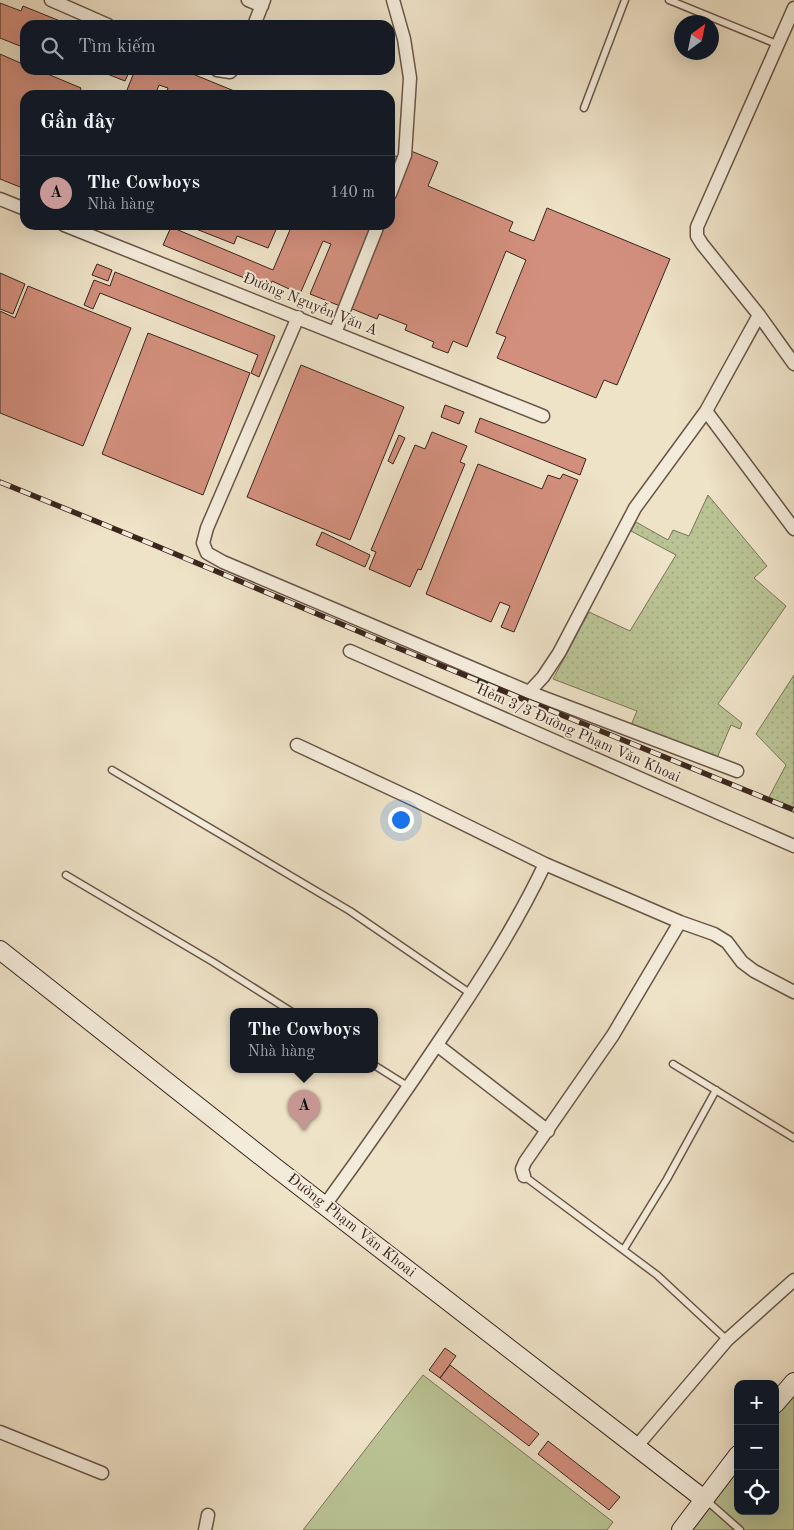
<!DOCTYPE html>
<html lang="vi">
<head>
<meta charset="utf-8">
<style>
	:root { --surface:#171b24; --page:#20242c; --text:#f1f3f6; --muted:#9ea1a6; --line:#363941; --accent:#c59692 }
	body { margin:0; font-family:"Old Standard TT",serif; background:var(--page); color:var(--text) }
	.controls { position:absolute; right:15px; bottom:15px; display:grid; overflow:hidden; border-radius:10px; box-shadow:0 5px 20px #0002 }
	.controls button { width:45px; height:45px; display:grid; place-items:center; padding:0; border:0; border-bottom:1px solid var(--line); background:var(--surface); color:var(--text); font:25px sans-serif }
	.compass { position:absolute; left:674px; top:15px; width:45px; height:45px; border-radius:50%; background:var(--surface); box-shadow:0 5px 20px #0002; rotate:33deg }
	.you { position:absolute; left:400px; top:819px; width:18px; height:18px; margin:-12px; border:4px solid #fff; border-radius:50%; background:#1a73e8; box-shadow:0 0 0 8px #1a73e833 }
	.badge { display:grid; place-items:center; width:32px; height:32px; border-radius:50%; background:var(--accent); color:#111; font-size:16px; font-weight:700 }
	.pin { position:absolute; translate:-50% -41px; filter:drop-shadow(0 1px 2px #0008) }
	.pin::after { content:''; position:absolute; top:26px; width:18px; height:15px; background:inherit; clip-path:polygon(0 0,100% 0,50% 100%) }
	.popup { position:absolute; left:230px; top:1008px; width:148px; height:65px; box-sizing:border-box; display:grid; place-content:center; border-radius:10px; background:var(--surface); filter:drop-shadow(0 1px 4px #0005); font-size:16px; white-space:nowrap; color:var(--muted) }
	.popup b { font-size:19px; color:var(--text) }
	.popup::after { content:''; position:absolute; left:50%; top:100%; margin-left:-10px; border:10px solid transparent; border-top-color:var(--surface) }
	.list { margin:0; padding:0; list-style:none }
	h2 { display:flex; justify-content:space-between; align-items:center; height:65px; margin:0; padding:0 20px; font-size:21px }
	h2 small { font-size:16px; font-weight:400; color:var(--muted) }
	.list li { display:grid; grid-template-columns:32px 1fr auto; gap:15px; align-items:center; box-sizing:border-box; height:75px; padding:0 20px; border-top:1px solid var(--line) }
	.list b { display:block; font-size:19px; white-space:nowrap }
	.list p { margin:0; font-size:16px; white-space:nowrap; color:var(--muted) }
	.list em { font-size:16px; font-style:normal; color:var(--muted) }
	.icon { flex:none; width:28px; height:28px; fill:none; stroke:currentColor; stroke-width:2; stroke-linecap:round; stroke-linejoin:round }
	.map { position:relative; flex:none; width:794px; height:1530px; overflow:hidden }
	.search { position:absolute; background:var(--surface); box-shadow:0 5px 20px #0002; left:20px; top:20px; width:375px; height:55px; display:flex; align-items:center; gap:12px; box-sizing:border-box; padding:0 18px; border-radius:15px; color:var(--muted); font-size:19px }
	.panel { position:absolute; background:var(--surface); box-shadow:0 5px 20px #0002; left:20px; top:90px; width:375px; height:140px; border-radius:15px }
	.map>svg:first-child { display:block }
	.grass { fill:url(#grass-dots); stroke:#7a7459 }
	.green { fill:#bac394; stroke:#7a7459 }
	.building { fill:#d28f7d; stroke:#3b261e }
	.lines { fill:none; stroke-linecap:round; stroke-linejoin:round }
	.lane-casing { stroke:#685548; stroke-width:9 }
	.street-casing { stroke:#685548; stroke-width:15 }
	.secondary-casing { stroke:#3b261e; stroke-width:20 }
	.lane { stroke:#f4ecdb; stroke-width:6 }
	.street { stroke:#f4ecdb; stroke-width:12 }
	.secondary { stroke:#f4ecdb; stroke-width:18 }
	.rail-casing { stroke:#3b261e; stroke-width:5.5 }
	.rail { stroke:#f4ecdb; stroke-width:4; stroke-dasharray:11; stroke-linecap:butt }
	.labels { text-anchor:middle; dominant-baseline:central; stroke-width:4; stroke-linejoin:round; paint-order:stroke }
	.street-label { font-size:15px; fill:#3b261e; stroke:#f4ecdb }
</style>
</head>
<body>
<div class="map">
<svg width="794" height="1530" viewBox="0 0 794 1530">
	<defs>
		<pattern id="grass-dots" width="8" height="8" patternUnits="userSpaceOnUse" patternTransform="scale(1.25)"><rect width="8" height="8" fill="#bac394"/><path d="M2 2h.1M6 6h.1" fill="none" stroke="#a1a77f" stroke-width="1.8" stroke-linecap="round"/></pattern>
	</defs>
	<rect width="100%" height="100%" fill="#eee2c7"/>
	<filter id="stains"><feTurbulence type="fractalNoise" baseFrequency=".004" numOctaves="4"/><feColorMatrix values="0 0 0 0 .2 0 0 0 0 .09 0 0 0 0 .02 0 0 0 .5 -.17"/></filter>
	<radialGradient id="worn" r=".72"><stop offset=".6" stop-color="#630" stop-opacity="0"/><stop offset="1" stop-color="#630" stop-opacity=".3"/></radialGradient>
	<!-- grass -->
	<path class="grass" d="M708,495L767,566L754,578L786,606L718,704L742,723L740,729L731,725L717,758L631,725L637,711L553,679L589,612L630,631L676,555L631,531L636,522L668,540L673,530L689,536Z
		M794,675V809L768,799L786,765L756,734Z"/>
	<!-- green -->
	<path class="green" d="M423,1375L613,1522L607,1530H303Z
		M794,1395V1530H690L738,1467V1511H775V1418Z"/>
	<!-- building -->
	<path class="building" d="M0,3L21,11L23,6L70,25H25V48L0,38Z
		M0,54L25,65V70H38L81,88L78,95H25V189L0,179Z
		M103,70H130L125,81L102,72Z
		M135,70H183L244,95H172L166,93L168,88L159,85L155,95H125Z
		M411,151L438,162L428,186L513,222L509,231L534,241L547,208L670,259L617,385L604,380L596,398L497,358L506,337L496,333L526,260L506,251L467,347L453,341L448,353L432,347L434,342L405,330L407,325L379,314L377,319L350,308L383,225H390V208L411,157Z
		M390,153L399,158L390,180Z
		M191,225H278L268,248L237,236L234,244L191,227Z
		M292,225H372L340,306L310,294L331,244L323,241L300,294L272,281L269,288L163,245L171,227L273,270Z
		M97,264L112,270L108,281L92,275Z
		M115,272L275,336L259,377L251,373L258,355L100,293L93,309L84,305L94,280L110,286Z
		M0,273L25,284L13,314L0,309Z
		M28,286L131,328L83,446L0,413V311L15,318Z
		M148,333L250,373L203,495L102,454Z
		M301,365L404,407L350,540L247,497Z
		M445,405L464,412L459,424L441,417Z
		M480,418L586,459L580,475L475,432Z
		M432,432L467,446L460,462L465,464L421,570L418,569L410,587L369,569L376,552L371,550L415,445L425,449Z
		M399,435L405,438L393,464L388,461Z
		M478,464L542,489L548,475L560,479L563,474L578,480L514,632L501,627L510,606L500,602L491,622L426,594Z
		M322,532L370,555L365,567L316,545Z
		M445,1348L456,1356L440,1378L429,1370Z
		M450,1365L539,1434L529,1446L440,1378Z
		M548,1441L620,1497L609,1510L538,1454Z"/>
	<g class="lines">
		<defs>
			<path id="lane" d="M669,0L779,45
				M584,108L625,0
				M112,770L350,911L471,994
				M66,875L213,962L292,1012
				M673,1064L794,1138
				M374,1065L409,1087
				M524,1176L657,1275L727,1340
				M624,1249L667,1179L716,1090
				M706,1500L740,1530"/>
			<path id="street" d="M51,0L108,25
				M248,0L262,6
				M794,8L697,227V236L702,244L759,315L794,364
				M254,25L264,0
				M217,70L230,72L232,70
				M390,194L405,155L410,78L404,39L393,0
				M0,199L25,209
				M64,225L543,416
				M298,317L207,528L203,543L207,553L223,562L529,692L543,677L559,653L635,508L706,411L759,315
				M335,333L378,225
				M706,411L794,529
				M350,651L794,846
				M529,692L737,771
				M297,745L417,801L545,864L680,922L714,934L727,942L742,962L754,971L794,992
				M437,1045L548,1131
				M524,1176L522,1169L525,1162L613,1035L680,922
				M325,1205C365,1150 404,1094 442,1037C480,981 516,925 545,864
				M0,1432L102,1473
				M636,1447L727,1340L794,1280
				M205,1530L208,1515"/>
			<path id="secondary" d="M0,950L276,1168L705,1500
				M775,1404L794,1382
				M681,1530L738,1455"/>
		</defs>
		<!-- lane casing -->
		<use href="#lane" class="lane-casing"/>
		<!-- street casing -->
		<use href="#street" class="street-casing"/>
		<!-- secondary casing -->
		<use href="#secondary" class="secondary-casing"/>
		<!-- lane -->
		<use href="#lane" class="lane"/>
		<!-- street -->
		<use href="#street" class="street"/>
		<!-- secondary -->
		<use href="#secondary" class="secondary"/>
		<defs>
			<path id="rail" d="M0,482L154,545L398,648L794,810"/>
		</defs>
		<!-- rail casing -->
		<use href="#rail" class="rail-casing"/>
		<!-- rail -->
		<use href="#rail" class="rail"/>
	</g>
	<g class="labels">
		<!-- street labels -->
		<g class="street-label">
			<text transform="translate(310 305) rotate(22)">Đường Nguyễn Văn A</text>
			<text transform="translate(578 734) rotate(24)">Hẻm 3/3 Đường Phạm Văn Khoai</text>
			<text transform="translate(351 1226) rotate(38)">Đường Phạm Văn Khoai</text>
		</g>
	</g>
	<rect width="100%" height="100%" filter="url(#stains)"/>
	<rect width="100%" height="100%" fill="url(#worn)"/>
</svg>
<div class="controls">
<button>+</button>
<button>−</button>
<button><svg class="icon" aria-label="locate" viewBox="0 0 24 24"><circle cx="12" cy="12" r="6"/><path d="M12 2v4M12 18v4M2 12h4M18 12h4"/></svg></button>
</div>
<svg class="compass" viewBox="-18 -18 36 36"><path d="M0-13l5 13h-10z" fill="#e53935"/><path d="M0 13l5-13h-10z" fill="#9ea1a6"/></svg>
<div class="you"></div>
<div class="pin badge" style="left:304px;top:1131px">A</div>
<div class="popup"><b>The Cowboys</b>Nhà hàng</div>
<div class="search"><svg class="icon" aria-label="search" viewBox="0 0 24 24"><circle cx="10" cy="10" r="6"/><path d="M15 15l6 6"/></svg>Tìm kiếm</div>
<section class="panel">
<h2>Gần đây<small></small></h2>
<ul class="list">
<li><span class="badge">A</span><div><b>The Cowboys</b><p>Nhà hàng</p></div><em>140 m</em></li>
</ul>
</section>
</div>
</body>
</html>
